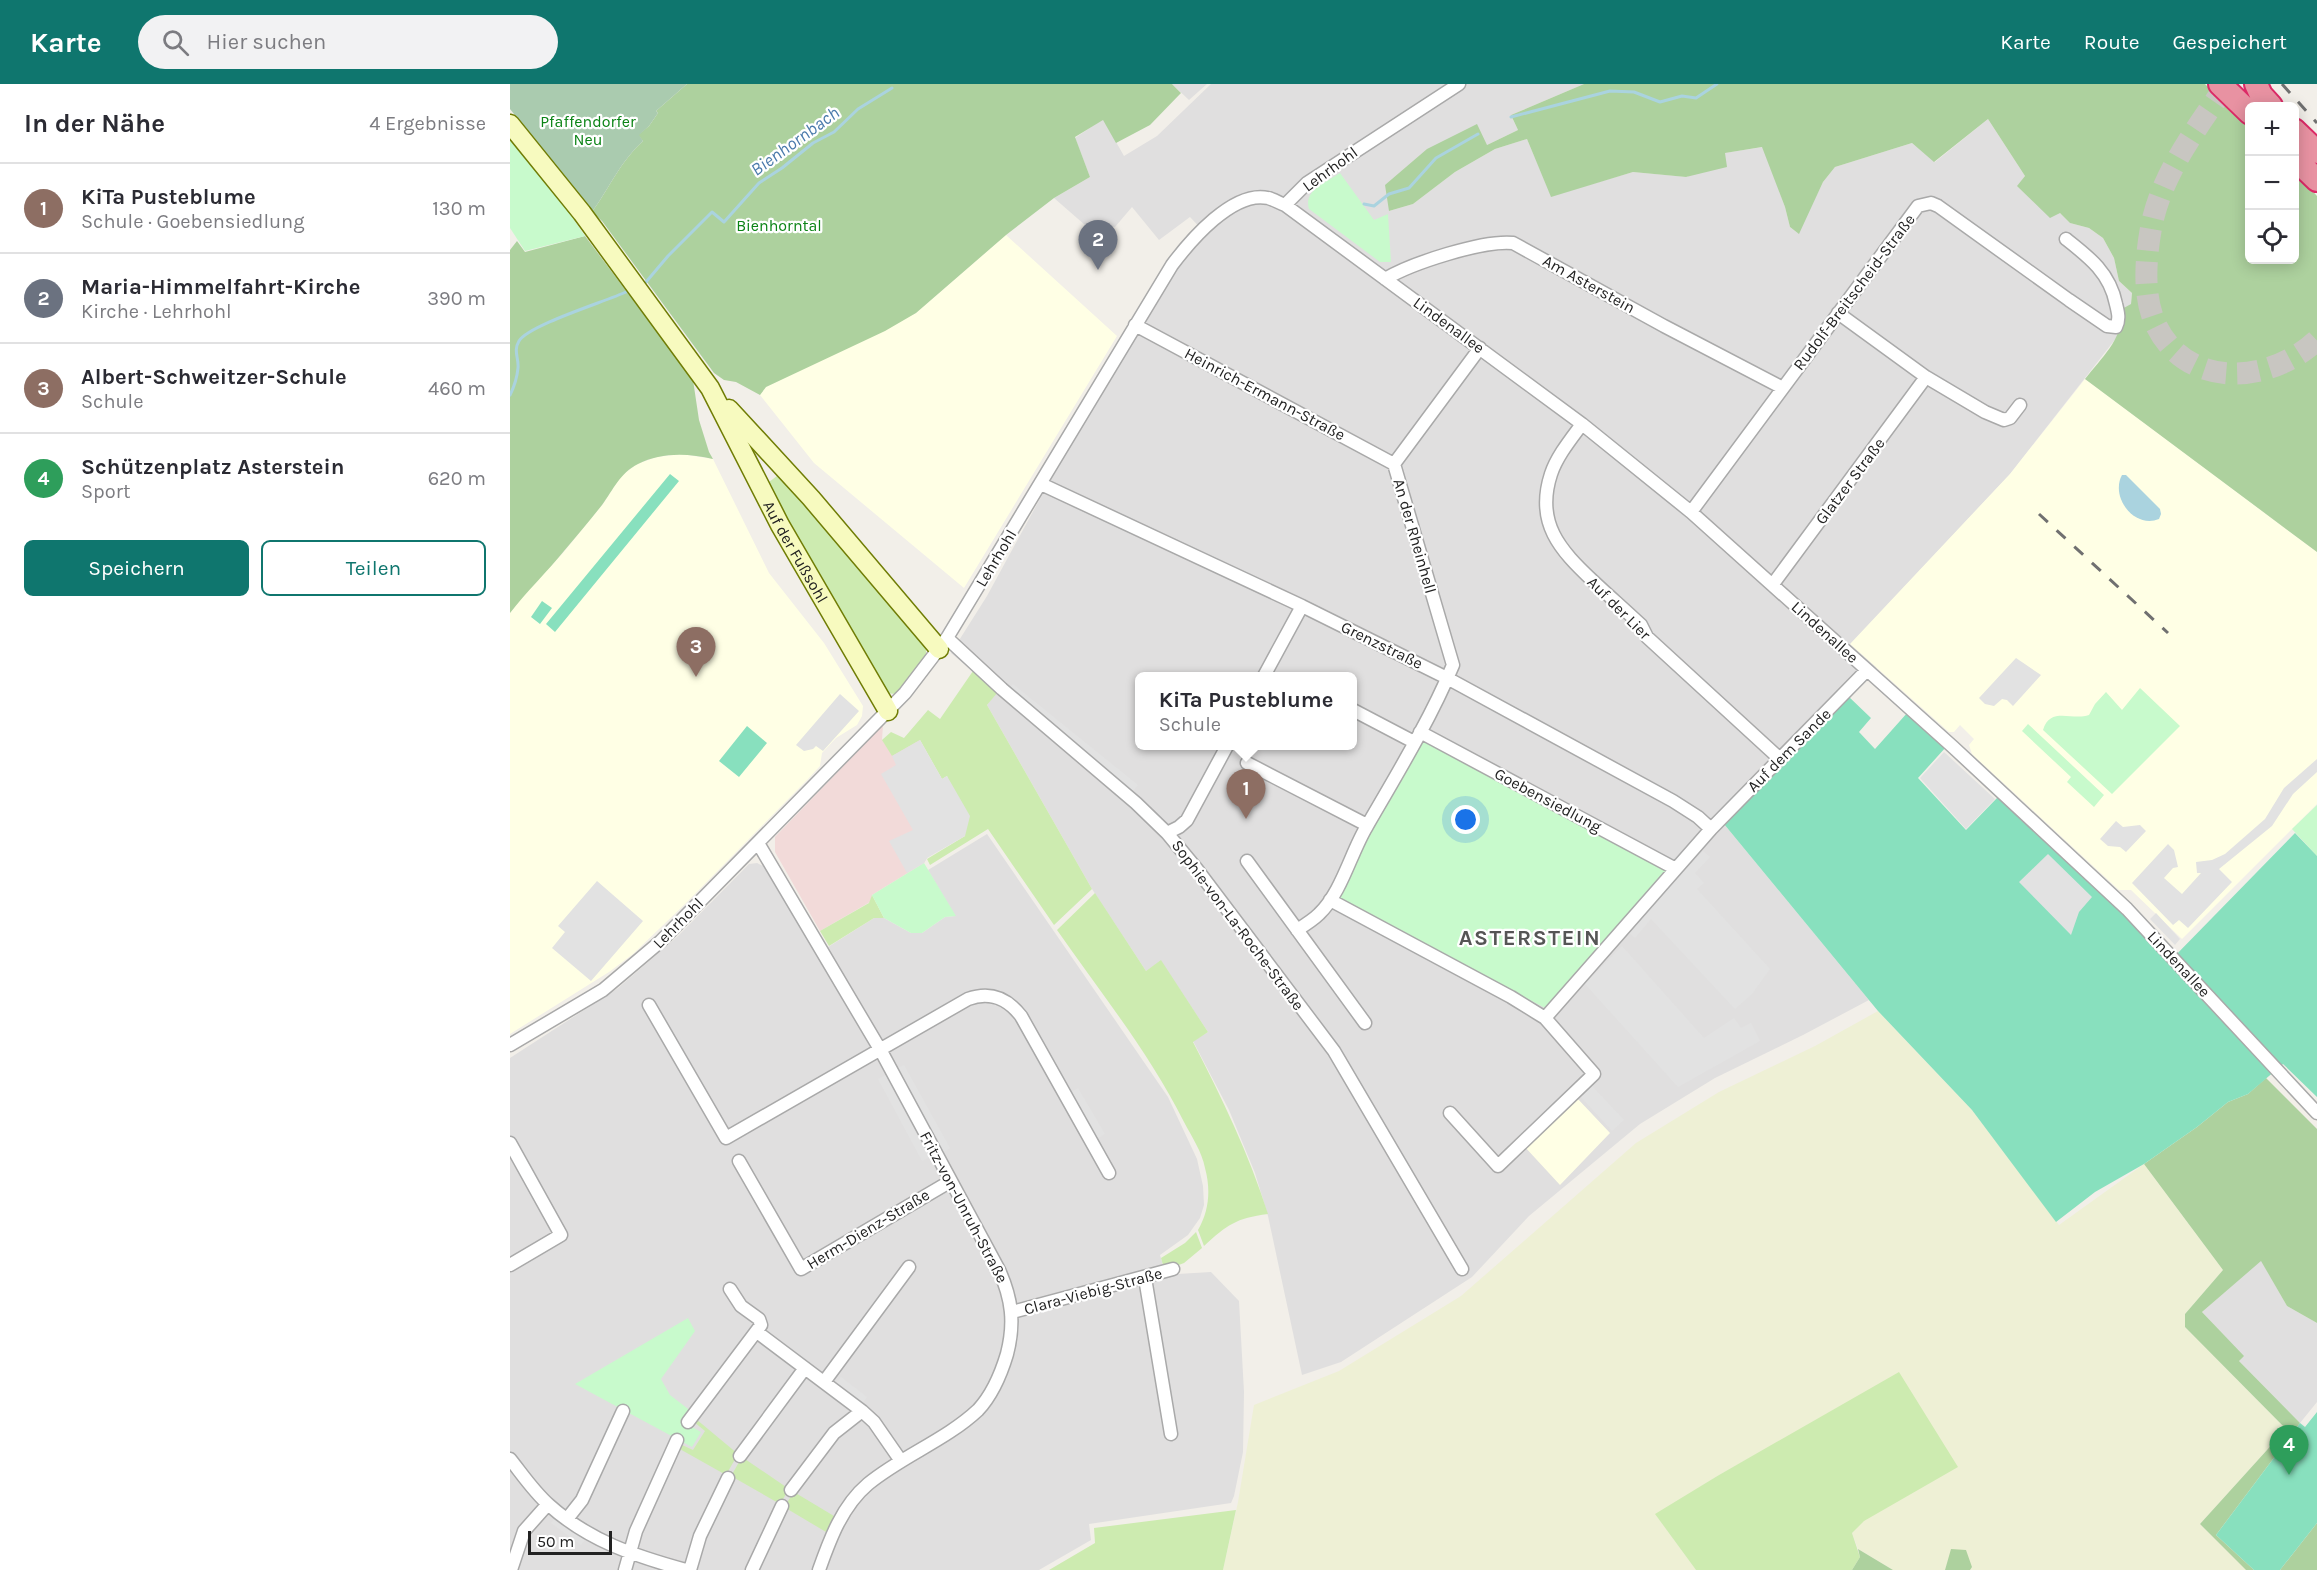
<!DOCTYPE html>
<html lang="de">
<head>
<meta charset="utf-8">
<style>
	:root { --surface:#fff; --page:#f2f2f3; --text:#2b2b33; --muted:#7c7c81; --line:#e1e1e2; --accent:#0f766e }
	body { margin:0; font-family:Karla,sans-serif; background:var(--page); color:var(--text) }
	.controls { position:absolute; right:18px; top:18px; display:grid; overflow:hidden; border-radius:9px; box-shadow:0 3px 15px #0003 }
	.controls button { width:54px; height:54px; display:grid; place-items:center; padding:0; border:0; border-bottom:2px solid var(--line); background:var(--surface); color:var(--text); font:30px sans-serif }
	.scale { position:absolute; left:18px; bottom:15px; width:84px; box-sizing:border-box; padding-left:6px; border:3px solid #222; border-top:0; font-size:16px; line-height:21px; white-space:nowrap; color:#222; -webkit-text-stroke:4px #fff; paint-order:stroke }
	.you { position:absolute; left:956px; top:736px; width:21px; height:21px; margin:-15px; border:4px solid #fff; border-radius:50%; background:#1a73e8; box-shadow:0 0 0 9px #1a73e833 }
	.badge { display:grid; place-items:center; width:39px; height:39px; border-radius:50%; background:var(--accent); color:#fff; font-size:20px; font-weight:700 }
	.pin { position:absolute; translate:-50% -50px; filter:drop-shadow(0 2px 3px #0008) }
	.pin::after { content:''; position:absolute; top:32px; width:21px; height:18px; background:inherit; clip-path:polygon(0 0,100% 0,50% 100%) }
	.popup { position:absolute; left:625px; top:588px; width:222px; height:78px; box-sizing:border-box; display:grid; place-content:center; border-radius:9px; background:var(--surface); filter:drop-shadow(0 2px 4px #0005); font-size:20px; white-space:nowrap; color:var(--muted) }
	.popup b { font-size:22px; color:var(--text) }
	.popup::after { content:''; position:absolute; left:50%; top:100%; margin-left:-12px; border:12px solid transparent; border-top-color:var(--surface) }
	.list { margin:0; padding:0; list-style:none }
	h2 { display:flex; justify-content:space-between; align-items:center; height:78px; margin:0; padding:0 24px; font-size:26px }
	h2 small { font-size:20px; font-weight:400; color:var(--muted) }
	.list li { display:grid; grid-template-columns:39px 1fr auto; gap:18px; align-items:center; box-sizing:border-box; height:90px; padding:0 24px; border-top:2px solid var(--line) }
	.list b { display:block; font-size:22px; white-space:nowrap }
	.list p { margin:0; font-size:20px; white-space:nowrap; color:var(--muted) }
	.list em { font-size:20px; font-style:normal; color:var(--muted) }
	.actions { display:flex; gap:12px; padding:18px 24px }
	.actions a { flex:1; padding:14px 0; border:2px solid var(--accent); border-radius:9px; text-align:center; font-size:21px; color:var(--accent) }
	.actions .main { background:var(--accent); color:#fff }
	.icon { flex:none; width:33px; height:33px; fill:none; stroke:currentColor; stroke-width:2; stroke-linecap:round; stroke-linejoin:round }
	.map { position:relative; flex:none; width:1807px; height:1486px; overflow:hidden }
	header { display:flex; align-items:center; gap:36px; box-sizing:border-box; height:84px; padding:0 30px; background:var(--accent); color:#fff }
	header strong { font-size:28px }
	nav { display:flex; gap:33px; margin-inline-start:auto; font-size:21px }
	.search { width:420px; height:54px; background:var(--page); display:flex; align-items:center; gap:15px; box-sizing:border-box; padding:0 21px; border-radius:33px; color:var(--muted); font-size:22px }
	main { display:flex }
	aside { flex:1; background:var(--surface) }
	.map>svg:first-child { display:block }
	.residential { fill:#e0dfdf; fill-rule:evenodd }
	.commercial { fill:#f2dad9 }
	.education { fill:#ffffe5 }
	.farmland { fill:#eef0d5 }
	.grass { fill:#cdebb0 }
	.forest { fill:#add19e }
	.cemetery { fill:#aacbaf }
	.park { fill:#c8facc }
	.pitch { fill:#88e0be }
	.parking { fill:#e2e2e2 }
	.water { fill:#aad3df }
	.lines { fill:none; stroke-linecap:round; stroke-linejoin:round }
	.stream { stroke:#aad3df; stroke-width:3 }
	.highway-tunnel { stroke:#c8c6c1; stroke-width:22; stroke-dasharray:22 11; stroke-linecap:butt }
	.street-casing { stroke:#a9a9a9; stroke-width:15 }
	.secondary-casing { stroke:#707d05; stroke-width:21 }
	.highway-casing { stroke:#dc2a67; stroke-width:26 }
	.street { stroke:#fff; stroke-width:12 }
	.secondary { stroke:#f7fabf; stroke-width:18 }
	.highway { stroke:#e892a2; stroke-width:22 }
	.rail { stroke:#707070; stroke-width:3; stroke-dasharray:12 12; stroke-linecap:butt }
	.labels { text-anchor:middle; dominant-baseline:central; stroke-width:4.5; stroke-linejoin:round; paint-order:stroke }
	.park-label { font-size:16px; fill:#0c8416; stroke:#fff }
	.street-label { font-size:16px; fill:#222; stroke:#fff }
	.water-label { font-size:18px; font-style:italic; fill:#4a7aab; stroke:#fff }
	.district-label { font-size:22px; font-weight:bold; letter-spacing:1.5px; fill:#555; stroke:#fff }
</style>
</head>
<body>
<header>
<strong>Karte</strong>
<div class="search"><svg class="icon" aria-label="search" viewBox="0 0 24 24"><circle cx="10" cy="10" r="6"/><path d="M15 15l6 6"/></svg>Hier suchen</div>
<nav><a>Karte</a><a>Route</a><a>Gespeichert</a></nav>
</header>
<main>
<aside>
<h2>In der Nähe<small>4 Ergebnisse</small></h2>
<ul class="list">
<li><span class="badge" style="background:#8d6e63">1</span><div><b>KiTa Pusteblume</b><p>Schule · Goebensiedlung</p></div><em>130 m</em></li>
<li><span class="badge" style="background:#6b7280">2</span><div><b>Maria-Himmelfahrt-Kirche</b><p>Kirche · Lehrhohl</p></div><em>390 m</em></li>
<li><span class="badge" style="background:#8d6e63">3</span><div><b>Albert-Schweitzer-Schule</b><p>Schule</p></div><em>460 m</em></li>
<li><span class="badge" style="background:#2e9e5b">4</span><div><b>Schützenplatz Asterstein</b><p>Sport</p></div><em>620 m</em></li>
</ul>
<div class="actions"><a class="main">Speichern</a><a>Teilen</a></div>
</aside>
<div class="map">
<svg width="1807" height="1486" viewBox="0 0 1807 1486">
	<rect width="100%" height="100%" fill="#f2efe9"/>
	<!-- residential -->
	<path class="residential" d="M662,0H697L679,16Z
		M701,0H1074L1001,31L1008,46L977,61L879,127L903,120L945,88L985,65L1017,55L1041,112L1123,88L1177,93L1214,69L1253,63L1275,123L1280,143L1288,149L1313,98L1325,83L1402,59L1425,78L1478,35L1515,92L1508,102L1550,129L1560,139L1579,144L1593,154L1604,174L1609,197L1622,209L1621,220L1607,253L1500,390L1341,560L1367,583L1214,740L1359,916L1293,951L1205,994L1130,1040L1019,1132L962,1193L831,1278L792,1291L758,1132L745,1089L719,1026L683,957L698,948L651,877L636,887L582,805L477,621L487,608L441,569L477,512L544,389L654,206L675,174L697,151L680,133L649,156L622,123L605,143L575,141L544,114L580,93L565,54L593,35L614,72L647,52ZM630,592H843V662H630Z
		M477,750L658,1013L687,1075L693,1102L694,1121L690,1134L678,1151L650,1171L653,1181L665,1178L668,1190L701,1188L729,1217L734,1308L733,1368L724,1412L721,1419L579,1440L581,1456L529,1486H0V974L108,904L167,853L239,780L247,779L257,784L307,870L364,834H374L401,849H412L435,833L445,832L418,786Z
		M1751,1176L1777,1222L1807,1239V1318L1790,1339L1729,1277L1733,1272L1692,1228Z"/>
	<!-- commercial -->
	<path class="commercial" d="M373,641L372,656H410L417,774L414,779L362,811L360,818L310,847L265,768V753Z"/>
	<!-- education -->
	<path class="education" d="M496,151L607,252L454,504L304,379L250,311L256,303L406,229Z
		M1575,295L1807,468V720L1672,855L1621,806H1609L1462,670L1459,661L1464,655L1450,641L1444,648H1439L1340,560L1500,390Z
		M171,370L203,375L259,489L314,559L353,622L352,632L347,641L326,654L312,669L310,682L298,695L176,819L123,870L99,888L0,950V529L13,512L53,469L93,420L111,392L127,380L147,373Z
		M1066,1013L1100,1049L1050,1101L1013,1061Z"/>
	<!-- farmland -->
	<path class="farmland" d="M1368,927L1462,1026L1549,1141L1634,1080L1713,1186L1675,1230V1243L1776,1345L1690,1440L1736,1486H1460L1462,1482L1442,1465L1435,1486H1383L1348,1465L1342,1449L1354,1436L1281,1351L1209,1391L1146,1431L1186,1486H713L728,1418L744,1321L829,1287L951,1212L1126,1059L1209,1008L1305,962Z"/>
	<!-- grass -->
	<path class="grass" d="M264,380L416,564V572L386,610L374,609L280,451L251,387L259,398L267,392L261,381Z
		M463,587L488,608L477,621L582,805L544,841L478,745L420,781L417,775L455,752L437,692L432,695L410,656L382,672L372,656L381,648L394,654L418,626L430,635Z
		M585,809L636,887L651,876L698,948L683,958C712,1014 739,1070 758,1130C726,1134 717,1141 694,1162L688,1146C699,1127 701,1106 695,1084C692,1068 682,1053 674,1038C640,970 591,909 547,846Z
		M362,811L374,834H364L319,862L310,847L359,819Z
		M686,1148L692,1164L674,1179L666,1182L665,1178L653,1181L651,1174L675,1159Z
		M1389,1288L1448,1383L1354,1437L1342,1449L1350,1473L1342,1486H1186L1145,1430L1209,1391Z
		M186,1335L228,1370L216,1391L168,1364L170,1360L183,1366L195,1347L184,1338Z
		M232,1373L279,1405L270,1420L221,1392Z
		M284,1408L324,1432L316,1448L274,1423Z
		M726,1426L713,1486H539L585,1459L584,1444Z"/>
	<!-- forest -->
	<path class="forest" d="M177,0H662L671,9L640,41L606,59L593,36L565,53L580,93L544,114L496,151L406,229L375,247L256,303L250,311L226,298L214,296L204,289L92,137L82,128C100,103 110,78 133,57L128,51L139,42L148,29L146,27Z
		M1074,0H1695L1739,44L1740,176H1784L1785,88L1807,112V468L1575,295C1592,273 1614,254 1612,225L1621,220L1622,209L1609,197L1604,174L1593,154L1579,144L1560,139L1550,129L1540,134L1507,102L1515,92L1478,35L1424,78L1402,59L1325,83L1313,98L1289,150L1280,143L1275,123L1252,63L1215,69L1217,83L1176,93L1123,88L1041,113L1017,55L985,65L945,88L903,120L879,127L875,101L917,65L967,40L977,61L1008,46L1001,31Z
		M75,152L183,296L189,336L199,368L203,375C178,369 151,368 128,380C110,389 103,406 92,421C80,436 67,452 54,467C37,488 17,507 0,529V166L7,157L15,168Z
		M1756,994L1807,1045V1239L1777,1222L1751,1177L1692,1228L1734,1272L1729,1277L1790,1339L1706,1451L1744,1486H1736L1690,1440L1776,1345L1675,1243V1230L1713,1186L1634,1080L1687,1043L1718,1018L1738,1010Z
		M1807,1439V1486H1770Z
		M1348,1465L1383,1486H1342L1350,1473Z
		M1441,1465L1456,1466L1462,1483L1460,1486H1435Z"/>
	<!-- cemetery -->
	<path class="cemetery" d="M0,0H177L146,27L148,29L139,42L129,51L133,57C110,78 100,103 82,128L0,25Z"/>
	<!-- park -->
	<path class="park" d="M0,48L67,133L64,136L75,152L15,167L0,144Z
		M830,89L864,136L878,130L881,178H870L799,125C793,106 817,98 830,89Z
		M1630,604L1670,642L1602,710L1533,646C1540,622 1562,637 1579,631L1585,620L1596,608L1612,626Z
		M1518,640L1594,711L1584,723L1557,698L1561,693L1512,647Z
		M911,655L1161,784L1037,925L824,814Z
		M1807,721V772L1782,745Z
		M414,779L446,832L435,833L412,849H401L374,834L362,811Z
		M178,1234L185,1247L151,1295L160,1311L182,1328L175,1339L191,1348L182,1363L65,1300Z"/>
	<!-- pitch -->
	<path class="pitch" d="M160,390L169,397L45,548L36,540Z
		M32,517L42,524L30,540L21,533Z
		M1338,612L1361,634L1349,648L1365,665L1398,628L1436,663L1408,694L1456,746L1488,713L1600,814L1660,877L1785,749L1807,772V1013L1773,980L1738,1010L1718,1018L1687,1043L1634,1080L1585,1108L1546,1138L1462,1026L1368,927L1214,740Z
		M237,642L257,659L229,693L209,677Z
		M1807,1328V1439L1770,1486H1744L1706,1451L1790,1339L1795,1343Z"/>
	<!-- parking -->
	<path class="parking" d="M1506,574L1531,591L1503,622L1497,616L1492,615L1484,622L1475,620L1469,614Z
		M503,600L628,701L623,707L498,606Z
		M330,610L349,627L313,667L306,662L303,665L294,667L286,661Z
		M410,656L432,695L437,692L460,732L455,752L417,774L414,779L397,789L379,757L403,746L371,690L386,681L382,672Z
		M1434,668L1485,715L1456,745L1410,694Z
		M1807,675V688L1783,710L1762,742L1709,785L1722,798L1678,844L1669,836L1663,841L1622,799L1658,760L1664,766L1668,783L1663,784L1654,794L1672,810L1691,789H1687L1686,778L1702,776L1715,770L1755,735L1774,704Z
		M1606,737L1613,743L1630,741L1636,747L1616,768L1610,763L1598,762L1590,755Z
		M1193,767L1200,773L1185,789L1194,799L1187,805L1260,885L1242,910L1225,925L1141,835L1125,854L1118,848Z
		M1538,770L1582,813L1569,828L1561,851L1509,798Z
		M87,797L133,837L81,897L42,864L55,848L48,842Z
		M1646,829L1670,855L1665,861L1640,835Z
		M1112,862L1194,954L1224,934L1231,944L1241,939L1250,957L1168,1003L1075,900Z
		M394,981L440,1064L432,1069L386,985Z
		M376,991L420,1073L412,1077L368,995Z
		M1082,1002L1114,1036L1102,1047L1071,1013Z
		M568,1004L595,1050L585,1056L557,1010Z
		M331,1293L357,1313L352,1320L325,1300Z
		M48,1431L77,1453L71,1461L41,1439Z"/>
	<!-- water -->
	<path class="water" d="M1612,391H1616L1650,425L1651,430L1649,435C1624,445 1600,413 1612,391Z"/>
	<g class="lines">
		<!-- stream -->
		<path class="stream" d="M1001,33L1100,7L1124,8L1150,18L1172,12L1186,14L1207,0
			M854,120L864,122L879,110L899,104L926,74L968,50
			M136,198L158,172L202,128L214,138L249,99L272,84L303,59L324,48L348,25L382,4
			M0,311C4,303 7,294 8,284C9,274 3,267 9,257C19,241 94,218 116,208"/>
		<!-- highway-tunnel -->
		<path class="highway-tunnel" d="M1717,0C1687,44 1651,90 1641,144C1636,172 1633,207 1643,234C1671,306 1758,302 1807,256"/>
		<defs>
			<path id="street" d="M775,121L797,99L949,0
				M875,195C902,179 973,156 1003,159L1154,242L1273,304
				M1328,229L1416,293L1475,328L1494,336L1500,334L1510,321
				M625,241L884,380
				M1072,340C1061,355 1047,372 1041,390C1025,439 1050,466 1083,497C1099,512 1115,526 1131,541L1137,553L1270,675
				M531,400L792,522L937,594L1163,717L1188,733L1201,745
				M1181,428L1408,122L1421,119L1428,122L1559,216L1597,242L1606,243C1610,235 1608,228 1606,220C1600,189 1579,173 1556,155
				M1263,500L1416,293
				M437,554L492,605L626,719L657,749L686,784L824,967L952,1185
				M754,592L792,522
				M843,626L904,658
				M910,648L1166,785
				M737,679L857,741
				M657,749L669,743L677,736L717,662
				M248,759L371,967L489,1186C502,1215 505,1239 497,1270C491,1290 483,1310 468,1326C436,1356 392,1372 358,1400C332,1422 320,1455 309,1486
				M737,777L855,939
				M820,816L1001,913L1035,934L1084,990L988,1082L940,1029
				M787,846C795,841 803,836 809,830C832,808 841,768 857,742C887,690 920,636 943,581L884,380L970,264
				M139,921L216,1054L458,915C480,907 497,914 511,932L599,1089
				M1035,934L1201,745L1357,586
				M0,961L93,906L151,857L395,609L437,554L662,181C680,157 723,106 758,114C763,115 769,119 775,121L1072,340L1181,428L1443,663L1617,825L1807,1029
				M0,1059L51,1151L0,1181
				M229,1077L291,1185L441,1097
				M635,1194L661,1350
				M502,1228L663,1185
				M247,1248L352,1327L364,1338L391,1377
				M314,1298L399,1183
				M178,1338L251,1241L249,1235L231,1222L220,1205
				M230,1372L295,1284
				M0,1375C12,1390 24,1408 39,1421C79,1457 125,1472 176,1486
				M281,1406L324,1349L352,1327
				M57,1435L72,1416L113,1327
				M1,1486L14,1447L38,1420
				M115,1486L126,1447L167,1356
				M180,1486L190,1452L218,1394
				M242,1486L272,1422"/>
			<g id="secondary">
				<path id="s1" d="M0,40L72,129L200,304L270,441L378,627"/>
				<path d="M219,325L301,414L429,565"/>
			</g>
			<path id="highway" d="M1710,0L1740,29
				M1746,0L1751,11L1761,22
				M1784,46L1807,68
				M1784,74L1807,96"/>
		</defs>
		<!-- street casing -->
		<use href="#street" class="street-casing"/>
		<!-- secondary casing -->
		<use href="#secondary" class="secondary-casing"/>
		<!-- highway casing -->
		<use href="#highway" class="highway-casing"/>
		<!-- street -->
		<use href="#street" class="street"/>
		<!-- secondary -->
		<use href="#secondary" class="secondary"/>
		<!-- highway -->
		<use href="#highway" class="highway"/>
		<!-- rail -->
		<path class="rail" d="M1772,0L1807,39
			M1529,430L1658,549"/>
	</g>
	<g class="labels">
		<!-- park labels -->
		<g class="park-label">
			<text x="78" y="37">Pfaffendorfer<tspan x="78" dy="18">Neu</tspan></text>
			<text x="269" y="141">Bienhorntal</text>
		</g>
		<!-- street labels -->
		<g class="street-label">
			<text transform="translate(820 85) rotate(-36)">Lehrhohl</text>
			<text transform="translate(1079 200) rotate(29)">Am Asterstein</text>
			<text transform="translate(1344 208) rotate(-53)">Rudolf-Breitscheid-Straße</text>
			<text transform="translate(939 241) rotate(36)">Lindenallee</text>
			<text transform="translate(755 310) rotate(28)">Heinrich-Ermann-Straße</text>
			<text transform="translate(1340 397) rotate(-53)">Glatzer Straße</text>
			<text transform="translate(905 452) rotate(74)">An der Rheinhell</text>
			<text stroke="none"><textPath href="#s1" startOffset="516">Auf der Fußsohl</textPath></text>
			<text transform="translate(486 474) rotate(-59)">Lehrhohl</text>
			<text transform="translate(1109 524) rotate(45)">Auf der Lier</text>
			<text transform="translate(1315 548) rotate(42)">Lindenallee</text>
			<text transform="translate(872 561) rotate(26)">Grenzstraße</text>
			<text transform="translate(1279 666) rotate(-45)">Auf dem Sande</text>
			<text transform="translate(1038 716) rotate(28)">Goebensiedlung</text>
			<text transform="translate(168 839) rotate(-45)">Lehrhohl</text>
			<text transform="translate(728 841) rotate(53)">Sophie-von-La-Roche-Straße</text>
			<text transform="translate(1669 880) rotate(47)">Lindenallee</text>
			<text transform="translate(454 1123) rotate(62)">Fritz-von-Unruh-Straße</text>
			<text transform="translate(358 1145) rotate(-31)">Herm-Dienz-Straße</text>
			<text transform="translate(583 1207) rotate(-15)">Clara-Viebig-Straße</text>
		</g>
		<!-- water labels -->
		<g class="water-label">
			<text transform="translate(285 57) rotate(-36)">Bienhornbach</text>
		</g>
		<!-- district labels -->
		<g class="district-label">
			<text x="1020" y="854">ASTERSTEIN</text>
		</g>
	</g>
</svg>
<div class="controls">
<button>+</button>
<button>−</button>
<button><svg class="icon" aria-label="locate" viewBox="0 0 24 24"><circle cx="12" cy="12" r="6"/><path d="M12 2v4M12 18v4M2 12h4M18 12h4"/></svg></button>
</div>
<div class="scale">50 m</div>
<div class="you"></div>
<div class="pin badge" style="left:736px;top:735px;background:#8d6e63">1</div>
<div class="popup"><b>KiTa Pusteblume</b>Schule</div>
<div class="pin badge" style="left:588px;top:186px;background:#6b7280">2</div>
<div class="pin badge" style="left:186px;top:593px;background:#8d6e63">3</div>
<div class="pin badge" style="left:1779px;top:1391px;background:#2e9e5b">4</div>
</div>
</main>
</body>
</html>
